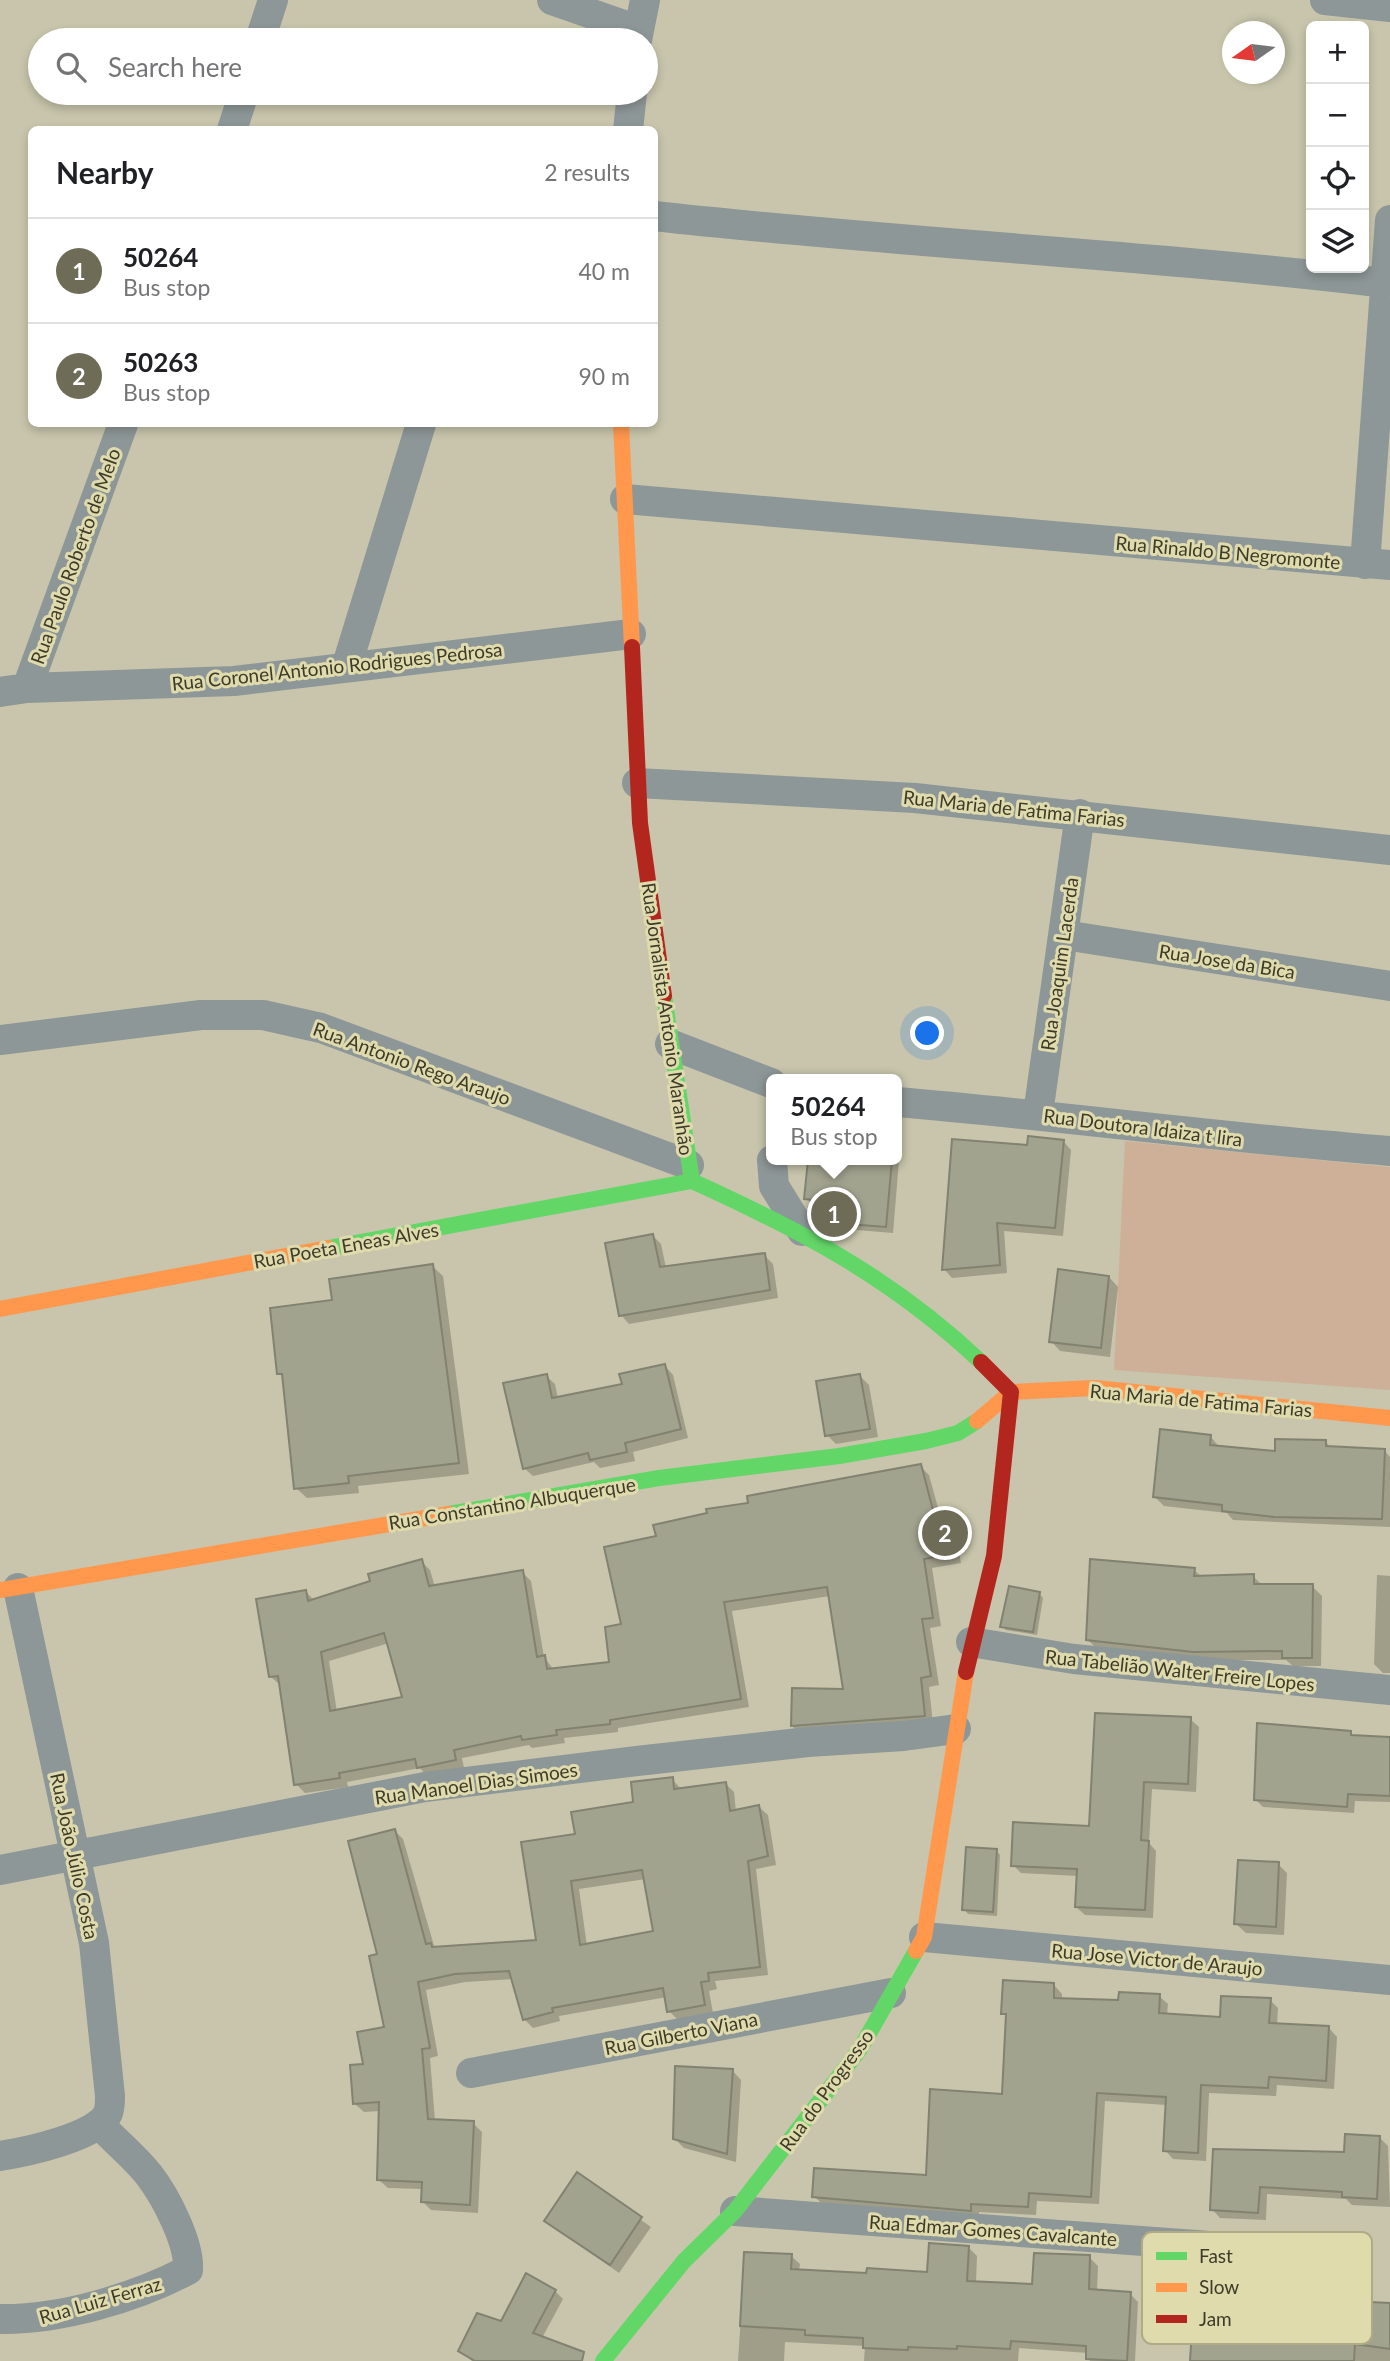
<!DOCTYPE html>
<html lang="en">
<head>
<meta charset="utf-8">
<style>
	:root { --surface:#fff; --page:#f2f2f2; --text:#202124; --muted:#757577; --line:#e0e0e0; --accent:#6e6b57 }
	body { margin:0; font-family:Lato,sans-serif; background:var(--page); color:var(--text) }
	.controls { position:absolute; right:21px; top:21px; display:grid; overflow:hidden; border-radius:10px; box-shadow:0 4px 10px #0003 }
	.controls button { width:63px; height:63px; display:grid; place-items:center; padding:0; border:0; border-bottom:2px solid var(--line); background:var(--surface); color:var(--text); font:35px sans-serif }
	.compass { position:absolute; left:1222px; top:21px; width:63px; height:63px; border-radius:50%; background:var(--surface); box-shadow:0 4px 10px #0003; rotate:256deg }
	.you { position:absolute; left:928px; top:1034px; width:24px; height:24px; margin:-18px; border:5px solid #fff; border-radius:50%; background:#1a73e8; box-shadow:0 0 0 10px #1a73e833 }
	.badge { display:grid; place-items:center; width:46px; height:46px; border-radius:50%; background:var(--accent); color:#fff; font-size:23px; font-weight:700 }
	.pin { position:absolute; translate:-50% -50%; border:4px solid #fff; box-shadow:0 2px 7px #0006 }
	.popup { position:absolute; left:766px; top:1074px; width:136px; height:91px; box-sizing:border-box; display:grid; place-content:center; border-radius:10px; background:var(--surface); filter:drop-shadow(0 2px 5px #0005); font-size:23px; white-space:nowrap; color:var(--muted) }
	.popup b { font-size:26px; color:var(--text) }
	.popup::after { content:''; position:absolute; left:50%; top:100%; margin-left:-14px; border:14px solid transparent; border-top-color:var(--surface) }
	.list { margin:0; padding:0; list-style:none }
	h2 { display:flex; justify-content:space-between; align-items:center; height:91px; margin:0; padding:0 28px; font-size:30px }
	h2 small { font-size:23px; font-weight:400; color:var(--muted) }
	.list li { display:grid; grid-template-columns:46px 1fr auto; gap:21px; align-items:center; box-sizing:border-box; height:105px; padding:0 28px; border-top:2px solid var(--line) }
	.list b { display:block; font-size:26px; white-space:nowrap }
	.list p { margin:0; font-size:23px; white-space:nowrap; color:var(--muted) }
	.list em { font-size:23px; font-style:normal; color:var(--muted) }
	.icon { flex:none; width:38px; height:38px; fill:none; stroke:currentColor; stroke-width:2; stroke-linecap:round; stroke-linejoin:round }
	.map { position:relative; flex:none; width:1390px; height:2361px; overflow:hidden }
	.search { position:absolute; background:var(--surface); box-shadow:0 4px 10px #0003; left:28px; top:28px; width:630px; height:77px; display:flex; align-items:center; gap:18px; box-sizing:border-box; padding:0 24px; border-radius:38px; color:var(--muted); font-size:26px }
	.panel { position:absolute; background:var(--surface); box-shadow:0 4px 10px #0003; left:28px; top:126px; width:630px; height:301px; border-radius:10px }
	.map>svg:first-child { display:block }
	.green { fill:#ceb098 }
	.shadow { fill:#0003; fill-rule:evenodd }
	.building { fill:#a2a38f; stroke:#828270; stroke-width:2; fill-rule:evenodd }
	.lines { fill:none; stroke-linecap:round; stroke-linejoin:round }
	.street { stroke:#8e9797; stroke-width:30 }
	.fast { stroke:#63d668; stroke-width:16 }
	.slow { stroke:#ff974d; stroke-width:16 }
	.jam { stroke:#b3261e; stroke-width:16 }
	.labels { text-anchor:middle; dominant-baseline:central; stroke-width:6; stroke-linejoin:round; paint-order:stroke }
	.street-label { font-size:19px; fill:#3d3b29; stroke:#e0dbad }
	.key { fill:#e0dbad; stroke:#afab85; stroke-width:2 }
	.key-label { font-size:19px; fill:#3d3b29 }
</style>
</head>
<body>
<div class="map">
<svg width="1390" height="2361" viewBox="0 0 1390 2361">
	<rect width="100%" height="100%" fill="#c8c5ac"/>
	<!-- green -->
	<path class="green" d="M1125,1141L1390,1167V1390L1114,1370Z"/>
	<!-- shadow -->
	<path class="shadow" d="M897,1133L901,1137L893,1233L857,1230L850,1223L851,1209L813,1205L806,1198L809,1160H897Z
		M1063,1141L1071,1150L1063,1236L1004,1231L1007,1273L952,1278L944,1269L1028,1146Z
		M653,1236L661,1244L666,1268L764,1255L773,1264L778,1298L629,1324L621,1315Z
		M432,1266L443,1276L469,1474L358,1486L359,1493L307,1498L296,1488L284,1379L279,1373L334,1301Z
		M1109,1277L1118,1287L1110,1357L1060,1351L1051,1341Z
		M665,1366L673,1375L688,1438L633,1452L635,1461L600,1468L594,1462L533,1476L524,1468L546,1376L555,1384L558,1399L624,1385Z
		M860,1376L869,1385L878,1437L836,1444L827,1435Z
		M1211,1437L1220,1448L1276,1453L1325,1441L1331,1448L1384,1450L1390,1457V1527L1233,1520L1227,1513L1164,1506L1155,1497Z
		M920,1466L929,1475L940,1515L946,1514L955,1523L961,1563L932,1568L941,1626L930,1628L939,1685L929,1687L933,1724L801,1735L792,1726L845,1691L830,1596L732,1611L749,1707L618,1728V1732L564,1738L565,1743L532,1748L529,1745L462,1758L464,1768L427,1776L420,1768L347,1782L348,1787L305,1793L296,1784L280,1685L271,1677L306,1592L314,1600L372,1582L421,1561L430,1570L435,1587L522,1572L531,1581L544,1657L554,1670L611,1664L658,1538L750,1504ZM389,1643L404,1699L337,1712L329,1661Z
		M1194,1570L1202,1577L1253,1576L1263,1586H1312L1322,1596L1321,1666H1293L1286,1660H1204L1097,1649L1088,1640Z
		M1377,1575L1390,1576V1673H1383L1374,1664Z
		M1039,1593L1043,1598L1037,1635L1006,1630L1002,1626Z
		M1190,1719L1199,1727L1196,1792L1152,1789L1149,1843L1156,1851L1153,1918L1085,1915L1076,1907L1078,1876L1021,1873L1013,1865L1091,1828Z
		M1350,1732L1355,1737L1390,1739V1802L1355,1801L1354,1813L1263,1807L1255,1799Z
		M672,1779L681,1789L725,1783L734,1792L736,1812L759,1807L768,1815L776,1865L756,1869L768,1975L715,1981L717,1989L709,1991L713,2013L678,2020L669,2011L667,1997L559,2016L560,2021L533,2028L524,2019L513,1979L465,1982L426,1990L438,2056L430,2058L435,2121L473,2123L482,2132L478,2213L431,2210L423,2202V2189L388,2188L379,2180L380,2111L364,2112L355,2104L365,2066L386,2028L379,1955L395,1831L403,1839L435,1949L538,1942L577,1836L635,1804ZM646,1879L655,1932L587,1946L579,1889Z
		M996,1850L1000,1855L997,1916L968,1914L964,1909Z
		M1278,1864L1287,1873L1284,1935L1246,1933L1236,1924Z
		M1054,1985L1062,1994V2000L1120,2002L1159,1996L1168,2004L1167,2015L1222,2019L1270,2000L1278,2008L1277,2025L1329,2028L1337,2037L1334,2089L1277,2085L1276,2096L1209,2093L1206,2161L1173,2159L1165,2150L1167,2105L1105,2101L1099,2204L1037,2201L1036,2215L979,2212V2218L823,2205L814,2196L927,2176L1004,2095L1008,2018L1003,2013Z
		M732,2070L741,2080L736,2162L684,2148L674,2138Z
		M1380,2138L1388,2146L1390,2207L1352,2205L1346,2199L1267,2194L1266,2220L1220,2218L1212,2209L1215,2151L1346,2154Z
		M577,2175L651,2227L619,2273L546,2221Z
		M968,2247L977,2256L976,2283L1034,2286L1089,2257L1098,2266L1097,2292L1130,2294L1138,2302L1135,2361H1090L1088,2353L1019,2348L1018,2361H864L865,2346L785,2342L784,2361H738L745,2254L791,2256L800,2264L799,2271L929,2274Z
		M1308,2285L1316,2293V2301L1390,2305V2361H1193L1264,2303Z
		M555,2291L563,2299L542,2338L559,2361H472L460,2350Z"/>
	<!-- building -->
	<path class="building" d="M1028,1136L1064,1140L1055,1228L997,1223L1000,1265L942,1270L952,1139L1027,1145Z
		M808,1160H892L886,1227L848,1224L850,1203L804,1199Z
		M653,1234L660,1267L765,1253L770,1290L619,1316L605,1243Z
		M433,1264L459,1463L348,1476L349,1483L294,1489L282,1374H277L270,1308L332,1300L329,1279Z
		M1058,1269L1109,1276L1101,1348L1049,1342Z
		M665,1364L681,1429L625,1443L627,1452L590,1460L588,1453L523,1469L503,1383L547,1374L552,1398L622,1384L619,1374Z
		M860,1374L870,1429L825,1436L816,1381Z
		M1160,1429L1211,1435L1210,1445L1275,1451V1439L1326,1440V1446L1385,1449L1382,1519L1274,1517L1222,1511V1505L1153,1497Z
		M921,1464L934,1514L946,1512L953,1554L924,1559L933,1618L922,1619L931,1676L921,1678L925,1716L791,1726L792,1688L843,1689L827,1587L724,1602L741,1699L610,1720V1724L556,1730L557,1735L522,1740L521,1736L454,1750L456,1760L417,1768L415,1759L339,1773L340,1778L294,1785L278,1676L269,1677L256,1599L306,1590L308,1601L370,1581L368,1574L422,1559L429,1586L523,1570L537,1657L545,1655L547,1669L609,1662L605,1627L621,1624L604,1547L656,1536L653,1525L707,1513L706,1509L748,1503L747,1496ZM384,1633L402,1697L330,1711L321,1652Z
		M1090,1559L1195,1568L1194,1576L1254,1574V1584H1313L1312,1658H1282V1651L1193,1652L1086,1640Z
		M1009,1586L1040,1592L1033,1632L1000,1627Z
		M1095,1713L1191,1717L1188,1784L1144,1782L1141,1840L1149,1841L1145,1910L1075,1907L1077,1869L1011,1866L1013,1822L1089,1826Z
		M1257,1723L1351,1731V1735L1390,1737V1796L1348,1794L1347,1807L1254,1800Z
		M673,1777L674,1789L726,1782L730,1811L759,1805L768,1856L748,1861L760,1967L708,1973L709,1981L701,1982L705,2005L667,2012L663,1988L552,2008L553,2012L523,2020L509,1971L455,1974L418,1982L430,2048L422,2049L428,2119L474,2121L470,2205L421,2202L422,2182L377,2180L379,2102L353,2104L350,2065L363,2064L357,2032L384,2027L369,1956L377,1954L348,1841L395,1829L426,1944L431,1943L432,1947L536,1940L521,1842L575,1834L571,1812L633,1802L631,1782ZM642,1870L653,1931L580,1945L571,1881Z
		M966,1847L997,1849L993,1912L962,1910Z
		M1238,1860L1279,1862L1276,1927L1234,1924Z
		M1003,1980L1054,1983V1998L1118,2000L1119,1992L1160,1994L1159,2013L1220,2017L1221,1996L1271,1998L1269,2023L1329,2026L1326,2081L1269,2077L1268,2088L1201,2085L1198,2153L1163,2151L1166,2097L1097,2093L1091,2197L1029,2193L1028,2207L971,2204V2211L812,2197L814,2168L926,2175L930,2089L1002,2094L1006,2014H1001Z
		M675,2066L733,2069L727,2154L673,2139Z
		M1345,2134L1380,2136L1377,2199L1342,2197V2192L1260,2187L1258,2213L1210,2210L1213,2149L1344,2152Z
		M577,2172L642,2217L610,2265L544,2221Z
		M929,2243L969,2246L967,2281L1032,2284L1034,2253L1090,2255L1089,2289L1131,2292L1127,2361L1086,2359V2346L1011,2341L1010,2349L957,2346V2349L908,2347V2350L863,2348V2338L805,2335V2330L740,2326L744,2252L792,2254L791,2269L866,2273L867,2268L927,2272Z
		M526,2273L556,2290L533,2333L584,2352L582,2361H475L458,2351L477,2313L501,2321Z
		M1264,2281L1308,2283V2299L1390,2303V2349L1355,2344L1354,2361H1190L1194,2298L1262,2301Z"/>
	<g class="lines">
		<!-- street -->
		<path class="street" d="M552,0L638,30
			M1325,0L1390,7
			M260,40L273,0
			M637,40L645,0
			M232,130L244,93
			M628,130L632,93
			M654,216C897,243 1142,254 1385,283
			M625,499L1390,565
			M1365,564L1390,220
			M347,665L421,424
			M27,688L123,424
			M0,692L27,688L234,681L631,634
			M637,783L915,798L1390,850
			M1064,935L1390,986
			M0,1040L201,1015H263L321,1028L689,1165
			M670,1044L771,1083
			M897,1102C1062,1116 1225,1138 1390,1151
			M1038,1114L1080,814
			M772,1160L774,1186L802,1231
			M971,1642L1074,1659L1390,1690
			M0,1870L425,1787L637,1761L808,1742L904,1736L956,1729
			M924,1937L1390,1980
			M471,2073L891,1993
			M0,2156C25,2152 98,2137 108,2113C110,2108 110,2101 110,2096L94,1943L18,1588
			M735,2211L1333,2255
			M0,2319C60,2320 135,2298 188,2270C190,2244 166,2197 149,2175C135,2157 115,2141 99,2124"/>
		<!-- fast -->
		<path class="fast" d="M664,996L692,1181
			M692,1181C802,1231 892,1278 981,1362
			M328,1248L692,1181
			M449,1514L659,1478L839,1456L926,1441L958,1433L977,1421
			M603,2361L684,2261L735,2211L860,2049L916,1951"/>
		<!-- slow -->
		<path class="slow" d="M621,424L632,647
			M0,1309L328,1248
			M977,1421L1011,1392L1095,1388L1390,1418
			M0,1590L449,1514
			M916,1951L924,1937L966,1672"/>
		<!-- jam -->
		<path class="jam" d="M632,647L640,823L664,996
			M966,1672L994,1556L1011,1392L981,1362"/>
	</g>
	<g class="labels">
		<!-- street labels -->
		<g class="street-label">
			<text transform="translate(1228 552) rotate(5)">Rua Rinaldo B Negromonte</text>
			<text transform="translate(75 556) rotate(-70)">Rua Paulo Roberto de Melo</text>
			<text transform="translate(337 666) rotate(-6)">Rua Coronel Antonio Rodrigues Pedrosa</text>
			<text transform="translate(1014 808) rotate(6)">Rua Maria de Fatima Farias</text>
			<text transform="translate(1227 961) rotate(9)">Rua Jose da Bica</text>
			<text transform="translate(1059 964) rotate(-82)">Rua Joaquim Lacerda</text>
			<text transform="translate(668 1019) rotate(82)">Rua Jornalista Antonio Maranhão</text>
			<text transform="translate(412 1063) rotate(20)">Rua Antonio Rego Araujo</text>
			<text transform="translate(1143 1127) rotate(7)">Rua Doutora Idaiza t lira</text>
			<text transform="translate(346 1245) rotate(-10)">Rua Poeta Eneas Alves</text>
			<text transform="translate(1201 1400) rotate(5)">Rua Maria de Fatima Farias</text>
			<text transform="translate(512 1503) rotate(-9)">Rua Constantino Albuquerque</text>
			<text transform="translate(1180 1670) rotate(6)">Rua Tabelião Walter Freire Lopes</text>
			<text transform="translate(476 1783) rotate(-8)">Rua Manoel Dias Simoes</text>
			<text transform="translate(75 1856) rotate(78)">Rua João Júlio Costa</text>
			<text transform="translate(1157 1959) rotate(5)">Rua Jose Victor de Araujo</text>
			<text transform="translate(681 2033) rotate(-11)">Rua Gilberto Viana</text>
			<text transform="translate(826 2090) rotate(-54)">Rua do Progresso</text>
			<text transform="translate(993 2230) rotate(4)">Rua Edmar Gomes Cavalcante</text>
			<text transform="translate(100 2300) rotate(-16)">Rua Luiz Ferraz</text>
		</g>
	</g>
	<!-- legend -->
	<rect x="1142" y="2232" width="230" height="112" rx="10" class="key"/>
	<rect x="1156" y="2252" width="31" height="8" fill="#63d668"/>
	<rect x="1156" y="2283" width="31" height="9" fill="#ff974d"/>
	<rect x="1156" y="2315" width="31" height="8" fill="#b3261e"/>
	<g class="key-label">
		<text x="1199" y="2263">Fast</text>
		<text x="1199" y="2294">Slow</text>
		<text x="1199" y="2326">Jam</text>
	</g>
</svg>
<div class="controls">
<button>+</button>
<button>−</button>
<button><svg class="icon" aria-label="locate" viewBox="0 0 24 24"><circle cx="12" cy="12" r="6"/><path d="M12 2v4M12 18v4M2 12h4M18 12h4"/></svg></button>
<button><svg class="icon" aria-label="layers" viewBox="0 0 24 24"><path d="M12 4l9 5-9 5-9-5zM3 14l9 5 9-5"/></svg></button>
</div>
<svg class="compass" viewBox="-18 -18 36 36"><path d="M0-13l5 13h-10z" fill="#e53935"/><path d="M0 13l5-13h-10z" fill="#757577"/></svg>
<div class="you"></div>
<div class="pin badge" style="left:834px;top:1214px">1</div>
<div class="popup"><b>50264</b>Bus stop</div>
<div class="pin badge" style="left:945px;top:1533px">2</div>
<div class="search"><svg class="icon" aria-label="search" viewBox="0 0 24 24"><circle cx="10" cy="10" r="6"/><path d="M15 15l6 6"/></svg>Search here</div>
<section class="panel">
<h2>Nearby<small>2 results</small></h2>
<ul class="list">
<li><span class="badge">1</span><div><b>50264</b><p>Bus stop</p></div><em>40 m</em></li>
<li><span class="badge">2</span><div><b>50263</b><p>Bus stop</p></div><em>90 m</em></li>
</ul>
</section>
</div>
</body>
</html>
